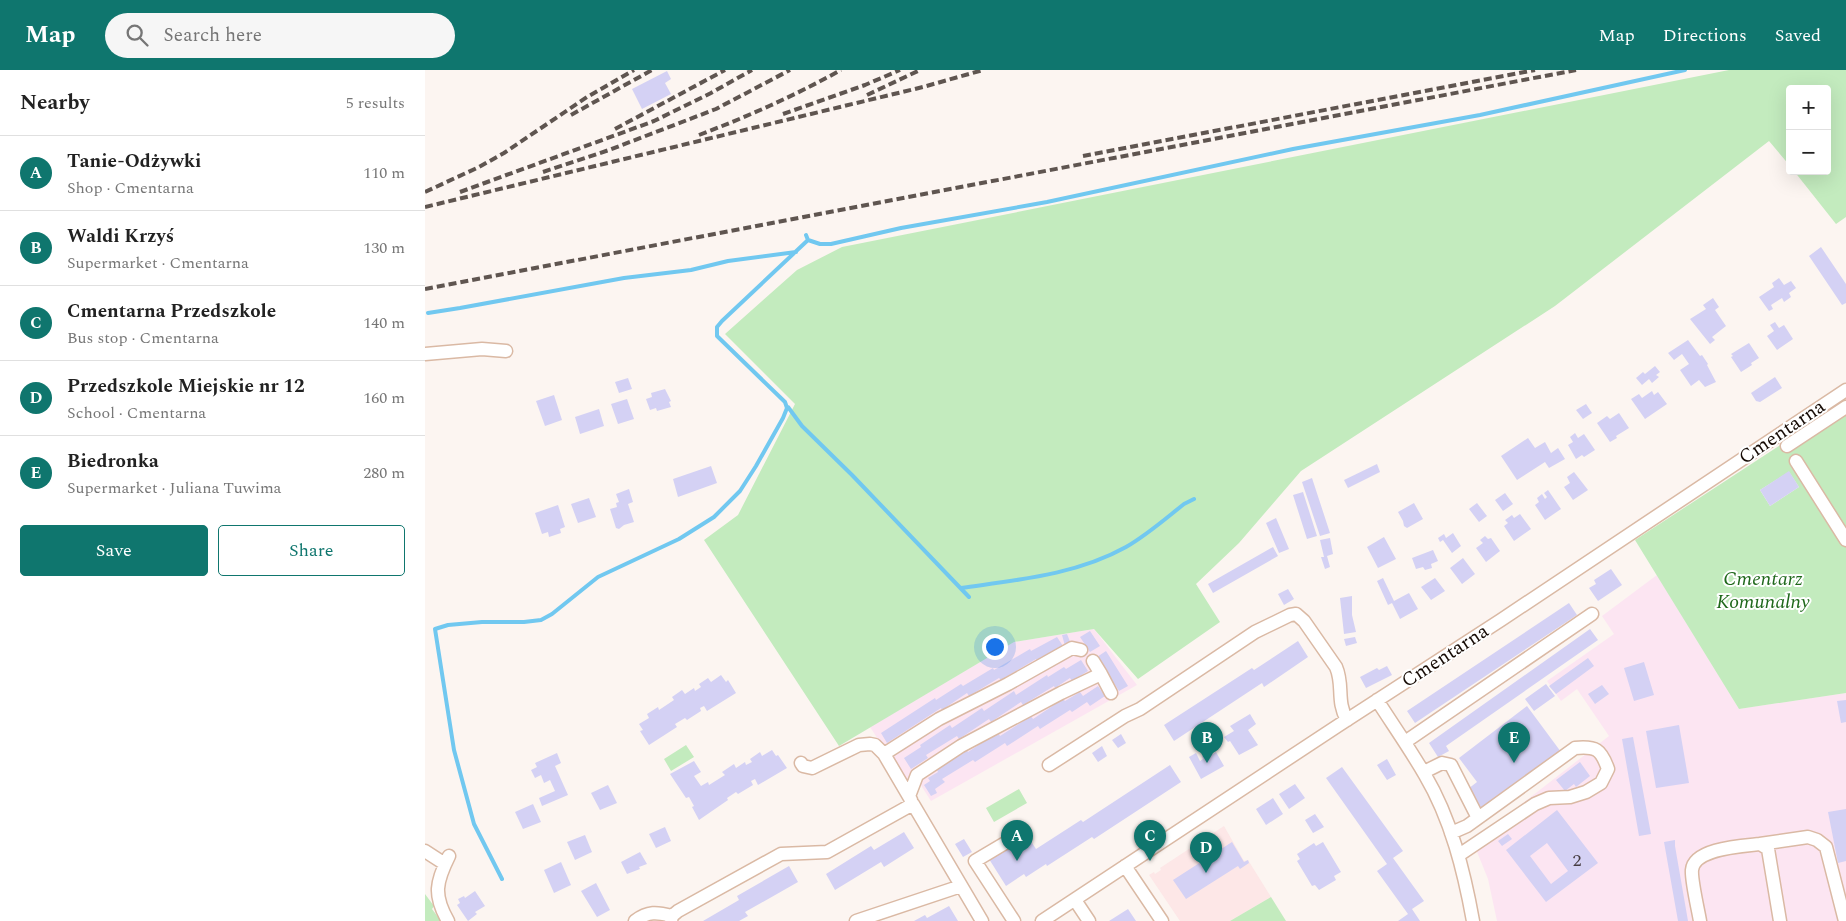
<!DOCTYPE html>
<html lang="en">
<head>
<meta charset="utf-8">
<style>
	:root { --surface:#fff; --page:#f6f6f6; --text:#222; --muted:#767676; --line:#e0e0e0; --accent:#0f766e }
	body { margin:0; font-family:Spectral,serif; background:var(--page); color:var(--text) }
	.controls { position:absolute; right:15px; top:15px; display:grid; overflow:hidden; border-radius:5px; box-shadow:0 5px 20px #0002 }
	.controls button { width:45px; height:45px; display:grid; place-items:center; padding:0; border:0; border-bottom:1px solid var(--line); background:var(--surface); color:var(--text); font:25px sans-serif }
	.you { position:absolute; left:569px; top:576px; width:18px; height:18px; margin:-12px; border:4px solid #fff; border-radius:50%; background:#1a73e8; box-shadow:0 0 0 8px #1a73e833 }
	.badge { display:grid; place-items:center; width:32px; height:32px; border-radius:50%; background:var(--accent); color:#fff; font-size:16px; font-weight:700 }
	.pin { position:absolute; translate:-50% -41px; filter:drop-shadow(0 1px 2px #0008) }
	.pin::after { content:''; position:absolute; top:26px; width:18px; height:15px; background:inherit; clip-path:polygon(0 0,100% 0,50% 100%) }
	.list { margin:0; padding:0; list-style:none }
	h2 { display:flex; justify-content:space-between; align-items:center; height:65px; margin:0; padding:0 20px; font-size:21px }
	h2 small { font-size:16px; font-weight:400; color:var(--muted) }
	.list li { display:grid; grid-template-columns:32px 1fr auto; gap:15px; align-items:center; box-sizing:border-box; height:75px; padding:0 20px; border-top:1px solid var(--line) }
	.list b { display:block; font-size:19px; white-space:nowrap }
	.list p { margin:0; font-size:16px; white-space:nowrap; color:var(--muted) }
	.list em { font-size:16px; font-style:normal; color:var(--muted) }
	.actions { display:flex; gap:10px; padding:15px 20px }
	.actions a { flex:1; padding:11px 0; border:1px solid var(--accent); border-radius:5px; text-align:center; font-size:18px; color:var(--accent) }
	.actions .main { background:var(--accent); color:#fff }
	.icon { flex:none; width:28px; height:28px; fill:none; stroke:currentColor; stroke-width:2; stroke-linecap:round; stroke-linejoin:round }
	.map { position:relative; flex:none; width:1421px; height:851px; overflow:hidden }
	header { display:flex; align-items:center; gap:30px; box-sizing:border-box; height:70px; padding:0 25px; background:var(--accent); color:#fff }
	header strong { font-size:24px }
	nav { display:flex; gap:28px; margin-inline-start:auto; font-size:18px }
	.search { width:350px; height:45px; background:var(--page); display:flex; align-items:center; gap:12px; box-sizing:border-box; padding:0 18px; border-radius:28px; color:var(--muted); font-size:19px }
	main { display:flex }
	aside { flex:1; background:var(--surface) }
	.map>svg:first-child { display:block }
	.industrial { fill:#fce5f2 }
	.education { fill:#fde7e7 }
	.green { fill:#c3ebbe; fill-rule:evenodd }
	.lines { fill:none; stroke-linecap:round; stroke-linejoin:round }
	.stream { stroke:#71c8f0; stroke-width:4 }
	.building { fill:#d4d1f4; fill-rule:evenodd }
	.minor-casing { stroke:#dab9a4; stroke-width:15 }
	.minor { stroke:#fff; stroke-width:12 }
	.rail { stroke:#5f5550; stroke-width:4; stroke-dasharray:8 4; stroke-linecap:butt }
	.labels { text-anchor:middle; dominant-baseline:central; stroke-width:4; stroke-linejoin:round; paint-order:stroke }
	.number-label { font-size:18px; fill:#463c41 }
	.street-label { font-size:20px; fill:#160b05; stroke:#fff }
	.park-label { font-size:20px; font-style:italic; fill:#1f681b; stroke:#fff }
</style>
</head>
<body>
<header>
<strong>Map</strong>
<div class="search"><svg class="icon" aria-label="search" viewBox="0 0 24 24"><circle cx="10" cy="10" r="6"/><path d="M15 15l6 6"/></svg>Search here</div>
<nav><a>Map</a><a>Directions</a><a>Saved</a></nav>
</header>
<main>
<aside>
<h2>Nearby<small>5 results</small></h2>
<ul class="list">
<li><span class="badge">A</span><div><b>Tanie-Odżywki</b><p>Shop · Cmentarna</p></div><em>110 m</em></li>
<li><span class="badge">B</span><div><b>Waldi Krzyś</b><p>Supermarket · Cmentarna</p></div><em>130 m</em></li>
<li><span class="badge">C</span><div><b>Cmentarna Przedszkole</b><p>Bus stop · Cmentarna</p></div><em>140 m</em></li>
<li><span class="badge">D</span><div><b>Przedszkole Miejskie nr 12</b><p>School · Cmentarna</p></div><em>160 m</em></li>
<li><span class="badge">E</span><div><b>Biedronka</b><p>Supermarket · Juliana Tuwima</p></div><em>280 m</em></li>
</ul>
<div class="actions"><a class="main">Save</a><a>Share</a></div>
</aside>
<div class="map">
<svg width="1421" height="851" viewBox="0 0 1421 851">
	<rect width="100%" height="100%" fill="#fcf5f1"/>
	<!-- industrial -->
	<path class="industrial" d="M1232,505L1314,639L1421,623V851H1072L1063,809L1048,772L1184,666L1152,619L1136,631L1122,611L1189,564L1177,546Z
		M669,559L712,615L506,731L490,706L481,712L445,657L589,572Z"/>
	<!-- education -->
	<path class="education" d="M799,756L819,791L823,790L846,827L805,851H755L724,805L729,802L730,804L736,800L735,798Z"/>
	<!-- green -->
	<path class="green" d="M1304,0H1421V147L1411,154L1369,101H1402V19H1365V96L1344,71L1130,236L876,401L814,473L771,514L795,552L713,609L669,559L589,572L414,676L279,470L313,445L370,334L300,264L372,200L417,177Z
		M1421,332V623L1314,639L1210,470ZM1364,402L1374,417L1345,436L1335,420Z
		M261,675L269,687L246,701L239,689Z
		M594,719L602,733L569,752L561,738Z
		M0,824L9,836L7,839L16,851H0Z
		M846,827L861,851H805Z"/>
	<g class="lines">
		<!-- stream -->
		<path class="stream" d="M383,170L395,174H406L476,158L622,132L868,79L1055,45L1260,0
			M3,243L35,238L199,208L266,200L303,191L371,182
			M363,337L377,356L427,405L544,527
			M536,518C591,510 651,505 701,477C722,465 740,449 759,434L769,429
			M77,809L49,754L29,680L10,559L23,555L57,552H99L116,550L127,544L173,507L254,469L289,447L315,421L331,396L358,348L362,338L360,332L292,266V257L297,251L383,170L381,165"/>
	</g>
	<!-- building -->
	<path class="building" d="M242,1L246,9L240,13L246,24L217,39L207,19Z
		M1396,177L1421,214V233L1417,235L1384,186Z
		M1354,208L1359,215L1366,211L1371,218L1364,223L1366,227L1359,232L1357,228L1346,235L1348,239L1344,241L1334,227L1349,217L1347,213Z
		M1288,228L1294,237L1290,240L1301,256L1287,267L1290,270L1285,274L1265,249L1281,239L1278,235Z
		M1350,252L1354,258L1359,255L1368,269L1352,280L1342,266L1349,261L1345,255Z
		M1263,270L1275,286L1277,285L1283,294L1282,295L1291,312L1280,317L1274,310L1266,316L1255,300L1264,294L1257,284L1249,290L1243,283Z
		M1324,273L1334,288L1326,293L1327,295L1316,302L1306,287L1308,286L1306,284Z
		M1230,296L1235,302L1231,305L1234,307L1227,313L1224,309L1217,315L1211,308L1218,302L1220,304Z
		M1350,307L1357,318L1335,332L1331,331L1326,323Z
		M203,308L207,319L194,323L190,312Z
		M240,319L246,331L244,332L246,337L232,341L231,338L225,340L221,329L227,327L226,323Z
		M1227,321L1229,325L1233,322L1242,334L1220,349L1206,329L1214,324L1217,328Z
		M129,325L137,350L120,356L111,331Z
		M202,329L209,349L193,354L186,334Z
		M1161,334L1167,343L1158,349L1151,340Z
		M174,339L179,356L155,364L150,347Z
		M1194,343L1204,358L1191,366L1192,368L1185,372L1172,353L1182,346L1185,349Z
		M1150,363L1153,368L1159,364L1170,380L1159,387L1157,385L1151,389L1143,375L1148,372L1145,367Z
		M1103,368L1110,378L1120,372L1126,383L1133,378L1140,389L1124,398L1120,392L1092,410L1076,386Z
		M952,394L955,402L923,418L919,410Z
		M286,396L292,413L253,427L248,409Z
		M1364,401L1374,417L1345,436L1335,420Z
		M1149,402L1163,420L1148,430L1139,417L1145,413L1142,407Z
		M887,408L905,463L895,466L877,412Z
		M204,419L208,432L203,434L209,452L199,455L194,459L191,458L185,439L192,437L191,433L194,432L191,424Z
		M1123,420L1136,439L1120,450L1110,435L1114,432L1112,428L1117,424L1120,429L1122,427L1119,423Z
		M878,422L892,466L882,469L868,425Z
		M1080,423L1088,434L1078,441L1070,430Z
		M164,428L171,447L153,453L146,434Z
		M989,433L998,449L982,458L979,456L978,451L973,442Z
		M1052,433L1062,446L1054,452L1044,439Z
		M133,435L140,457L135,459L136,463L124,467L123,462L117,464L110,443Z
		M1095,444L1106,459L1089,471L1079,456L1083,453L1080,450L1087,445L1089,448Z
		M851,448L864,479L854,483L841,453Z
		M1028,463L1036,476L1027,483L1018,470L1015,472L1013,468L1019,464L1021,468Z
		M1060,466L1063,469L1066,468L1075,481L1061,492L1051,478L1058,473L1055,470Z
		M959,467L971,489L953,498L942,477Z
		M905,468L908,484L902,486L905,497L900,499L896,487H899L895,470Z
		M848,477L853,486L788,523L783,514Z
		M1008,480L1013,491L1006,494L1007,498L1000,500L998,497L991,499L987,488Z
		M1038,488L1050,504L1037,514L1025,498Z
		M1186,499L1197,515L1173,531L1164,518L1171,514L1169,510Z
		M958,508L969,531L984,523L993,539L975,549L967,533L963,535L952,511Z
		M1010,508L1020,521L1006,530L996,517Z
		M863,519L869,529L859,535L853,524Z
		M927,526V545L931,562L919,564L915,528Z
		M1144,533L1152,545L990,653L982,641Z
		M1165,559L1173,570L1021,676L1024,681L1013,687L1004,673Z
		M665,561L675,576L665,582L655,567Z
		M642,564L646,574L640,576L637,565Z
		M632,567L638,576L612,591L611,589L576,610L574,608L544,626L542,623L517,640L516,638L462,673L456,663L510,628L511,630L536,614L538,616L568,598L569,600L605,579L606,581Z
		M930,567L932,573L921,576L919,569Z
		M873,571L883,587L839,617L837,613L749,671L739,655L827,598L829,600Z
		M681,581L703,616L694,621L672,587Z
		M1163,588L1169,596L1131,624L1124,616Z
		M656,590L663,601L647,611L645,608L630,618L629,616L598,635L596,632L566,652L564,649L534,669L532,666L501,685L503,688L486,699L479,688L496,677L495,675L525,655L527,658L557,638L559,641L589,621L591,625L622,605L623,607L639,597L641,599Z
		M1219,592L1229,625L1209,631L1199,598Z
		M962,596L967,605L941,618L935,607L952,598L954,600Z
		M296,605L301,612L303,610L311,623L282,641L279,636L275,638L276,641L262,650L260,648L250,654L252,657L224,675L215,661L218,660L214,654L224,648L222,644L233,637L234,640L249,630L247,627L257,620L260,624L269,618L270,621L276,617L274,614L283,608L286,612Z
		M1121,614L1130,626L1109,641L1100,629Z
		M1177,615L1184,624L1170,634L1163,624Z
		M673,616L680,626L665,636L662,632L647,642L645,640L615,659L613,656L582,676L580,673L550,692L548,690L517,709L520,712L510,719L512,723L506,726L499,715L505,711L503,708L513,702L511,698L541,679L543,682L573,662L575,666L606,646L608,649L638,629L640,631L655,622L658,626Z
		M1421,630V652L1416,653L1412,631Z
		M1102,636L1136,682L1057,739L1043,719L1052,712L1034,688Z
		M825,644L831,654L823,660L833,675L814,685L805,671L803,672L799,667L809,661L805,656Z
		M1254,655L1264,713L1231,718L1221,661Z
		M696,664L701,673L693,678L687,670Z
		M1208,667L1226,764L1214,766L1197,669Z
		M677,676L682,686L673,692L667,683Z
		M347,680L351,686L353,685L362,698L333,715L330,709L326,711L328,715L313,724L311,722L302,728L303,730L274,750L267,737L269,736L264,727L261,728L245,704L269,691L276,702L269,706L276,716L283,712L284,715L300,705L297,702L309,694L311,698L320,692L321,695L327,692L325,689L335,682L337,686Z
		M791,682L799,696L776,709L764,687L771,683L775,691L778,689L777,686L781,684L783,687Z
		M132,683L136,693L130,696L143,725L117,736L114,728L130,721L125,710L119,713L116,705L110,708L106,700L112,697L110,693Z
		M962,689L971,705L962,710L952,695Z
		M1155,692L1165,706L1151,717L1149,714L1140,721L1131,710Z
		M745,695L756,712L669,769L667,767L622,796L621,794L601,807L599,804L581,816L564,789L602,765L611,779L656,750L658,752Z
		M917,697L978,781L968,788L999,831L987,839L995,851H973L983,844L952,801L962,794L901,708Z
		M870,714L880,728L864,739L854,724Z
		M183,715L192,733L175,740L166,723Z
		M848,728L858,744L841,755L831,739Z
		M108,734L116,752L98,759L90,742Z
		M1421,739V791L1413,793L1403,742Z
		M1132,740L1173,793L1121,832L1081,780ZM1122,773L1143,801L1126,814L1105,786Z
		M890,744L899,757L888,763L880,750Z
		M240,757L246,771L231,778L224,764Z
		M479,762L489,778L459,797L456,792L410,820L401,804L446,776L449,780Z
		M1083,764L1087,769L1077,776L1073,771Z
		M160,765L167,782L150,790L142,772Z
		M539,769L547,782L538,787L530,774Z
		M1250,770V776L1263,851H1253L1239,772Z
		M807,772L819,792L823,790L824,793L815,799L813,796L761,829L748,810Z
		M898,772L916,802L909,806L911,810L894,820L890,815L887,816L872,791L875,789L872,784L889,773L891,776Z
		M215,782L222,794L214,797L215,799L202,804L196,792Z
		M136,792L146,815L129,823L119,800Z
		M364,796L373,812L320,842L323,846L314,851H278L314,830L312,826Z
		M171,813L185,840L172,847L156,821Z
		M50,821L60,836L50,842L52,844L43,851L32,835L35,833L33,829L39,826L40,828Z
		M524,836L533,851H489L500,845L502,848Z
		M703,839L711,851H684Z"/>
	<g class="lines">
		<defs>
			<path id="minor" d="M0,284L57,279L81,281
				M1362,376L1421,337
				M1371,391L1421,470
				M668,591L676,604
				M952,630C968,655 985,679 1000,705C1026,749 1039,801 1048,851
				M980,672L1167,544
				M459,684L514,649L583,614L647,578L656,580
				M376,693L378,696L387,698L434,675L445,674L450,675L459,684L486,730
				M624,695L700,646L715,639L830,562L865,545L871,544L879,551L911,597C919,615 911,631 922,650
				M999,702L1017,693L1026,695L1053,748
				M484,726L492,705L536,676L636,623L676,604L686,623
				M1026,763L1042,756L1150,678C1171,676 1176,679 1183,699L1176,713L1161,722L1145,727L1124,728L1110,734L1034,785
				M1335,774L1383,767L1392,770L1401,777L1420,851
				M0,781L20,794
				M700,796L737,851
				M650,830L664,851
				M23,851C8,825 11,812 24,786
				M210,851C223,841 232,842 247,846
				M246,851L247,846L253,841L356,784L402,782L488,734L557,851
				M431,851L536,816
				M589,851L550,791L597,763
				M617,851L914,655L1076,550L1421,320
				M1275,851C1273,839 1266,810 1267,800C1269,778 1318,776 1335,774L1343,779L1355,851"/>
		</defs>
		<!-- minor casing -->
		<use href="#minor" class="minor-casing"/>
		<!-- minor -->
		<use href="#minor" class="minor"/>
		<!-- rail -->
		<path class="rail" d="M442,25L495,0
			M358,44L440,15L475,0
			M146,45L227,0
			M190,59L300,0
			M274,65C324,46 369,26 416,0
			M658,86L1110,0
			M118,102L184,80L291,39L365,0
			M0,122L54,97L79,83L162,27L209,0
			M35,122L229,51L286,23L327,0
			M0,137L498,17L558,0
			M0,219L1151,0"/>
	</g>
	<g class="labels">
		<!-- number labels -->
		<g class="number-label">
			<text x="1152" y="790">2</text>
		</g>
		<!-- street labels -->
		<g class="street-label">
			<text transform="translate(1357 362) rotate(-34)">Cmentarna</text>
			<text transform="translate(1020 586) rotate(-33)">Cmentarna</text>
		</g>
		<!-- park labels -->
		<g class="park-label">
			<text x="1338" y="509">Cmentarz<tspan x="1338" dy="23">Komunalny</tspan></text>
		</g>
	</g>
</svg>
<div class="controls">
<button>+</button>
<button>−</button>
</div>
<div class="you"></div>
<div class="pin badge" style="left:592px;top:791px">A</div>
<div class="pin badge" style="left:782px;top:693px">B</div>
<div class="pin badge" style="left:725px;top:791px">C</div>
<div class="pin badge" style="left:781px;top:803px">D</div>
<div class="pin badge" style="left:1089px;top:693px">E</div>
</div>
</main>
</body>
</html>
